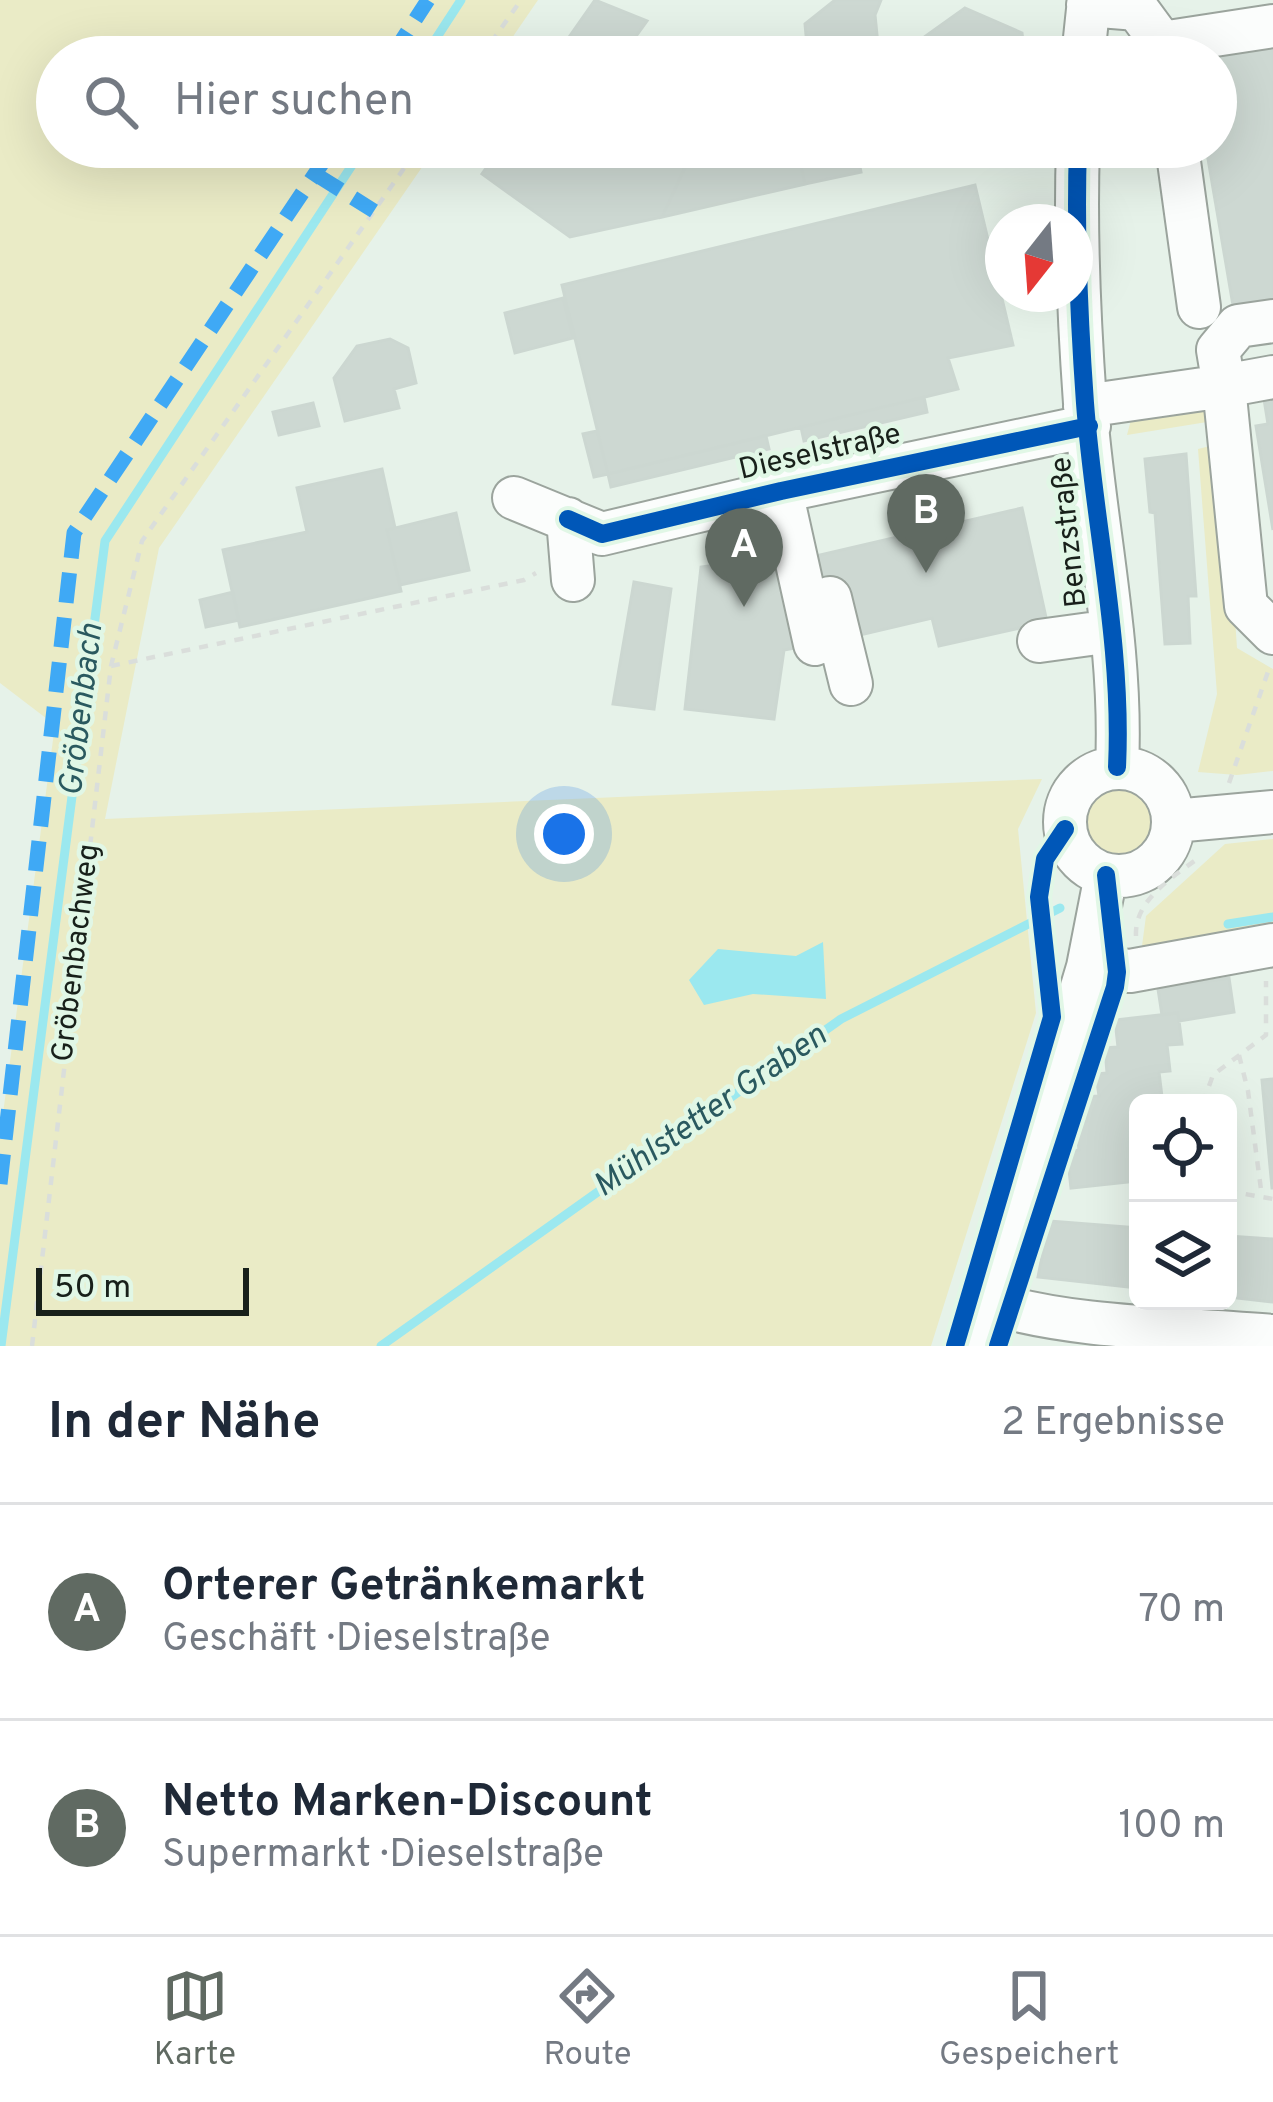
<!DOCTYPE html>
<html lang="de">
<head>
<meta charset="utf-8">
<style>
	:root { --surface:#fff; --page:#f6f6f7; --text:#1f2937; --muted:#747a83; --line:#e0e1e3; --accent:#606a62 }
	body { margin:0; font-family:Overpass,sans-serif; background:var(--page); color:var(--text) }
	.controls { position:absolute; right:36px; bottom:36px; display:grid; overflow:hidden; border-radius:18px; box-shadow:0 12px 48px #0002 }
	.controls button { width:108px; height:108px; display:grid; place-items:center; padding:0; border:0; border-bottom:3px solid var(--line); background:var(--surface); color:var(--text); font:60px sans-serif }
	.compass { position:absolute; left:985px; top:204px; width:108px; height:108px; border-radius:50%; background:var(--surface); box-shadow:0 12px 48px #0002; rotate:197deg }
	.scale { position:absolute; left:36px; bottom:30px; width:213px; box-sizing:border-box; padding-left:12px; border:6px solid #18201a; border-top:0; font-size:33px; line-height:42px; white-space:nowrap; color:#18201a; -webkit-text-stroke:9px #e1f7e6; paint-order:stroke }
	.you { position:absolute; left:564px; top:834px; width:42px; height:42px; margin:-30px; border:9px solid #fff; border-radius:50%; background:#1a73e8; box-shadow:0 0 0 18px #1a73e833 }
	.badge { display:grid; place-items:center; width:78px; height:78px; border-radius:50%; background:var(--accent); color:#fff; font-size:39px; font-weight:700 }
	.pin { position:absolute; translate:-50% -99px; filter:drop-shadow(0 3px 6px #0008) }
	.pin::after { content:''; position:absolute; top:63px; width:42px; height:36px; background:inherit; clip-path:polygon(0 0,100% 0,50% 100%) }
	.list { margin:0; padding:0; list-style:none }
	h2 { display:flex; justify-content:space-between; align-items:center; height:156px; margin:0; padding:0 48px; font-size:51px }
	h2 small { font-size:39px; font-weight:400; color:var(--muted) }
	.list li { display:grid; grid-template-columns:78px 1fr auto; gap:36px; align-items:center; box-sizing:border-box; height:216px; padding:0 48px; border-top:3px solid var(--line) }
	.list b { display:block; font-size:45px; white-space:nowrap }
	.list p { margin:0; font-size:39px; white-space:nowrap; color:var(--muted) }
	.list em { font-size:39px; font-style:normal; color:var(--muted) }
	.icon { flex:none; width:66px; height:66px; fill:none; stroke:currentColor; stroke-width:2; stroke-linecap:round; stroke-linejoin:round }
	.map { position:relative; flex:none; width:1273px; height:1346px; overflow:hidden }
	.search { position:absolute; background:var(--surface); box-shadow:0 12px 48px #0002; left:36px; right:36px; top:36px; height:132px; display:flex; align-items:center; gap:30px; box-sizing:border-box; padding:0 42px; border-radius:66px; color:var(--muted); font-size:45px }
	.sheet { height:588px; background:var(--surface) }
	nav { display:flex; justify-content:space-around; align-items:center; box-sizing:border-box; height:168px; border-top:3px solid var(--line); background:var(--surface); font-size:33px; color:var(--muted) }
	nav a { display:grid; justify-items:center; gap:6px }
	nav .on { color:var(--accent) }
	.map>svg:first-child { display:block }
	.green { fill:#eaebc6 }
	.water { fill:#9be8ef }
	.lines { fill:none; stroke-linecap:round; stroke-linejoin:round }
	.stream { stroke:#9be8ef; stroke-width:9 }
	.building { fill:#cdd8d2; stroke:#ccd7d1; stroke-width:3 }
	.minor-casing { stroke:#9ba49d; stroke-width:46 }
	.path { stroke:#dadedb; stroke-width:4.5; stroke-dasharray:9 9; stroke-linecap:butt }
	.minor { stroke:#fbfdfc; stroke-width:42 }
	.quiet { stroke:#3fa9f5; stroke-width:15; stroke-dasharray:30 15; stroke-linecap:butt }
	.cycleway-casing { stroke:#e1f7e6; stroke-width:26 }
	.cycleway { stroke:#0057b8; stroke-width:18 }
	.labels { text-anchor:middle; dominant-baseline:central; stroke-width:9; stroke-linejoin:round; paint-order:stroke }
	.street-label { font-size:30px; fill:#18201a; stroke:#e1f7e6 }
	.water-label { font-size:33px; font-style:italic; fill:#2a595f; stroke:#e1f7e6 }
</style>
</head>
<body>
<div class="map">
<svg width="1273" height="1346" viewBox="0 0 1273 1346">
	<rect width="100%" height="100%" fill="#e6f2e9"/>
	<!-- green -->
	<path class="green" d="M0,0H538L499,57H57V147H436L159,548L105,819L1042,779L1018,829L1036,1013L931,1346H0V1136L55,725L0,683Z
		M1203,406L1222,422L1237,648L1273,669V771L1237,775L1198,772L1217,694L1198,449L1210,446L1207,422L1127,435L1132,416Z
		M1076 822a43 43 0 1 1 86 0a43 43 0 1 1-86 0Z
		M1273,839V931L1142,946L1146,916L1225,844Z"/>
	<!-- water -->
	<path class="water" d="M823,942L826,999L753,994L704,1005L689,980L718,949L796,956Z"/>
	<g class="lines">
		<!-- stream -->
		<path class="stream" d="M424,57L461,0
			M1228,924L1273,917
			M1,1346L105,541L364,147
			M381,1346L841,1019L1060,908"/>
	</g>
	<!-- building -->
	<path class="building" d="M595,0L647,21L621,57H585L565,43Z
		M835,0H881L875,15L879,55L808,57L805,24Z
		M965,8L1022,33L1025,57H917L916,43Z
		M1273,47V311L1235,317L1206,147H1216V57H1206Z
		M501,147H695L662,217L570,237L482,174Z
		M727,147H797L805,184L662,217L690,156Z
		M797,147H856L861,172L805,184Z
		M975,185L1013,345L948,358L958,389L608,474L562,285Z
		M563,298L573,338L515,353L505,313Z
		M390,339L408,348L416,383L394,389L399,408L345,421L334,378L357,346Z
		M1273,391V530L1256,426L1268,424L1263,393Z
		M924,397L927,412L804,441L801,427Z
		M313,403L319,426L279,435L273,412Z
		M597,431L608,474L594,477L583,434Z
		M766,436L769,449L611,487L608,474Z
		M1186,454L1196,596H1188L1190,643L1165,644L1155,513L1150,512L1145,459Z
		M382,469L395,528L387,530L401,591L240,627L223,550L307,532L297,488Z
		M1022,508L1047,622L939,646L932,618L851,637L820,594L811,557Z
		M456,513L469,570L400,585L387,530Z
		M779,556L800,647L784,650L774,719L685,709L701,567Z
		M634,582L671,589L654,709L613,704Z
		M233,592L239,620L206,627L200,600Z
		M1229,978L1234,1012L1179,1021L1178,1013L1162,1015L1158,989Z
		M1178,1013L1182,1044L1167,1045L1170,1071L1159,1072L1162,1097L1151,1098L1152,1103H1138V1181L1071,1188L1067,1152L1079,1150L1076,1122L1087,1121L1084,1097L1099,1096L1096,1074L1107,1073L1105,1048L1118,1047L1115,1020Z
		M1273,1079V1188H1272L1262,1080Z
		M1049,1221L1138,1228V1288L1038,1277Z
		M1228,1236L1273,1239V1302L1228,1297Z"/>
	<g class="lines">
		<defs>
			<path id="minor" d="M1088,5L1137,9L1162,43L1273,26
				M1083,57L1089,0
				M1078,147C1075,231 1079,319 1085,403C1094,524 1123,645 1117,767
				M1177,147L1199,307
				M1273,321L1238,326L1218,350L1224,386L1273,377
				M1085,406L1224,386L1246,606L1273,633
				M781,491L815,644
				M514,498L602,534L781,491L1089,426
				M568,519L573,580
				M830,598L851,684
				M1039,641L1112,631
				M1065 822a54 54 0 1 1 108 0a54 54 0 1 1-108 0Z
				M1174,821L1273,812
				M1088,967L1130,971L1273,945
				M988,1302C1071,1329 1185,1328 1273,1336
				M975,1346L1088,967L1106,875"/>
		</defs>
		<!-- minor casing -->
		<use href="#minor" class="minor-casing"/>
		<!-- path -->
		<path class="path" d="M481,57L521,0
			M111,666L524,580L536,573
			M1229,783L1269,669
			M1136,936C1134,899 1175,876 1201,856
			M1239,1055L1248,1091L1262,1197
			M1203,1103L1213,1075L1266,1035V981
			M1228,1191L1273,1199
			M32,1346L111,666L142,541L419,147"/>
		<!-- minor -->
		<use href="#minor" class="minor"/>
		<!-- quiet -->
		<path class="quiet" d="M391,57L428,0
			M315,174L374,211
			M0,1184L74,533L333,147"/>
		<defs>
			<path id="cycleway" d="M1078,147C1075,231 1079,319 1085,403C1094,524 1123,645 1117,767
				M568,519L602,534L781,491L1089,426
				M955,1346L1052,1017L1039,897L1045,859L1065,829
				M998,1346L1115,987L1117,972L1106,875"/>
		</defs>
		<!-- cycleway casing -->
		<use href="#cycleway" class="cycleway-casing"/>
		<!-- cycleway -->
		<use href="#cycleway" class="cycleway"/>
	</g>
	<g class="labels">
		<!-- street labels -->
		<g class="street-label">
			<text transform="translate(820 453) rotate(-13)">Dieselstraße</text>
			<text transform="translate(1070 532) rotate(-96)">Benzstraße</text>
			<text transform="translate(77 953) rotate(-83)">Gröbenbachweg</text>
		</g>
		<!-- water labels -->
		<g class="water-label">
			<text transform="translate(83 710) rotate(-83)">Gröbenbach</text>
			<text transform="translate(711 1112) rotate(-35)">Mühlstetter Graben</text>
		</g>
	</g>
</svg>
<div class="controls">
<button><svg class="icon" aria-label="locate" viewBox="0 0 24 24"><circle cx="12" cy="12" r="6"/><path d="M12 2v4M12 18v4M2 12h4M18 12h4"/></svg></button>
<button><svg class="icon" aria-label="layers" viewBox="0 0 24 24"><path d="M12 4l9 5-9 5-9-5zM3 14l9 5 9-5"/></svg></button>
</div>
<svg class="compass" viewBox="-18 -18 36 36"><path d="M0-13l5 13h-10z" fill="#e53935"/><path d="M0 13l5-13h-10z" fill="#747a83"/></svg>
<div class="scale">50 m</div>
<div class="you"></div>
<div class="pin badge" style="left:744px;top:607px">A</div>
<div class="pin badge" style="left:926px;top:573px">B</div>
<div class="search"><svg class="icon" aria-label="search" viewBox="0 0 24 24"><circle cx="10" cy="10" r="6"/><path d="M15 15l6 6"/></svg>Hier suchen</div>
</div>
<section class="sheet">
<h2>In der Nähe<small>2 Ergebnisse</small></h2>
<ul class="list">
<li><span class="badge">A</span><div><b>Orterer Getränkemarkt</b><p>Geschäft · Dieselstraße</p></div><em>70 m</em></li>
<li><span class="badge">B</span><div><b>Netto Marken-Discount</b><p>Supermarkt · Dieselstraße</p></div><em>100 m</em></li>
</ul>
</section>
<nav>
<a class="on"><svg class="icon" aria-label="map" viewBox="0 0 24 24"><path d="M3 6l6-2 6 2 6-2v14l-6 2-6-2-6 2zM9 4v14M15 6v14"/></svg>Karte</a>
<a><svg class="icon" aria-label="directions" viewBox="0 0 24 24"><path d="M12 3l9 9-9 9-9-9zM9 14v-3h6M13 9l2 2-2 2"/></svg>Route</a>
<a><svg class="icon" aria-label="saved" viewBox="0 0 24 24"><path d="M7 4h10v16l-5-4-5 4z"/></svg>Gespeichert</a>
</nav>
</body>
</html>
